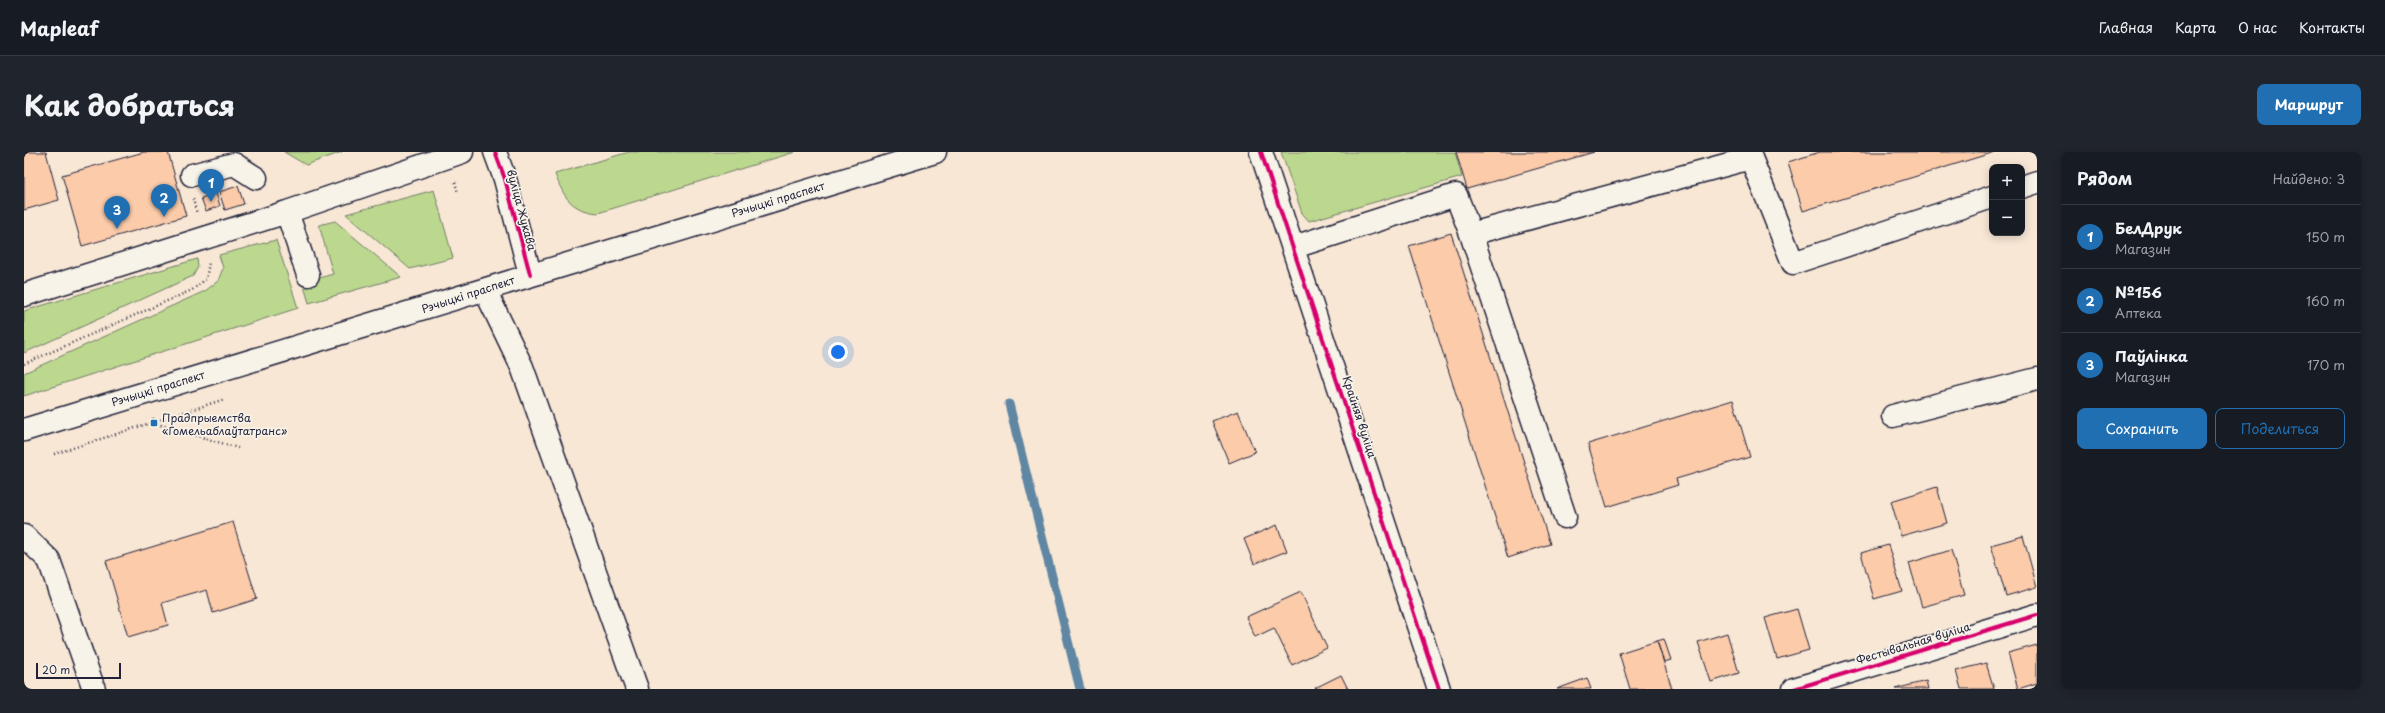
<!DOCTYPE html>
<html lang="ru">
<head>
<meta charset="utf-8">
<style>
	:root { --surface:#171b24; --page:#20242c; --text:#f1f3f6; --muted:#9ea1a6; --line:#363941; --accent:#1f6fb2 }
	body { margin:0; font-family:"Playpen Sans",sans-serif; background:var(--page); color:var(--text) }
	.controls { position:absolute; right:12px; top:12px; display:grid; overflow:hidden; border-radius:8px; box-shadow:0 2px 10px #0003 }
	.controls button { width:36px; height:36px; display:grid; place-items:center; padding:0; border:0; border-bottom:1px solid var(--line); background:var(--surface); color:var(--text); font:20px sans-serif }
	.scale { position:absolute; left:12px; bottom:10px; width:85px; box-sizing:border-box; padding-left:4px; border:2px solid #22223b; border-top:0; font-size:11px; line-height:14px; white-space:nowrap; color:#22223b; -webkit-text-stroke:3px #f7f3e8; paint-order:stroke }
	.you { position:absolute; left:814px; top:200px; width:14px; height:14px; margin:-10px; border:3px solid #fff; border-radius:50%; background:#1a73e8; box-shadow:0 0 0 6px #1a73e833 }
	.badge { display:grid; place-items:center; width:26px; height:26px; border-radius:50%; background:var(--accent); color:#fff; font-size:13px; font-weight:700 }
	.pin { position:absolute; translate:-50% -33px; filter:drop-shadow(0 1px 2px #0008) }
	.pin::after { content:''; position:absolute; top:21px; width:14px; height:12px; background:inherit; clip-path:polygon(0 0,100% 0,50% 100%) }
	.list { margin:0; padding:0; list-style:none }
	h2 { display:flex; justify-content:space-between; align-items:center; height:52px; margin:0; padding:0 16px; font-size:17px }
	h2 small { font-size:13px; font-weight:400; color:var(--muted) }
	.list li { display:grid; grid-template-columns:26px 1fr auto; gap:12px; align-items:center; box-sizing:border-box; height:64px; padding:0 16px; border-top:1px solid var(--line) }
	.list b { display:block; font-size:15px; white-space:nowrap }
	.list p { margin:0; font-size:13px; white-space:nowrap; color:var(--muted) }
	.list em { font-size:13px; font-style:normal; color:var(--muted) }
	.actions { display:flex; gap:8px; padding:12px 16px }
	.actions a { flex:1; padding:9px 0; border:1px solid var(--accent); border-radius:8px; text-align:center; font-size:14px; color:var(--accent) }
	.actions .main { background:var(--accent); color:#fff }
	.map { position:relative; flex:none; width:2013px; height:537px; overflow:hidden; border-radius:8px }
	header { display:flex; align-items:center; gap:24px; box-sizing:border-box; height:56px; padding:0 20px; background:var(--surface); border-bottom:1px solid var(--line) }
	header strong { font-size:19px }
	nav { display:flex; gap:22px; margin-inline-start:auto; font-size:14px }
	.intro { display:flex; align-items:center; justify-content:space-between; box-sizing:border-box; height:96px; padding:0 24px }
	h1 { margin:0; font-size:28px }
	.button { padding:10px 18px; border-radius:8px; background:var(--accent); color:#fff; font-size:14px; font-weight:700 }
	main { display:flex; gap:24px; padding:0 24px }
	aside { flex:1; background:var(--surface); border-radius:8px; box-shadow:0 2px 10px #0003 }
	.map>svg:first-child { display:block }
	.green { fill:#bcd88f; stroke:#6f7d65 }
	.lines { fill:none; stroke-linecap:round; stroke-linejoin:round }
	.stream { stroke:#5f86a3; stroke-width:9 }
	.building { fill:#fbcbaa; stroke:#22223b }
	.minor-casing { stroke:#22223b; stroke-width:25 }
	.major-casing { stroke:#22223b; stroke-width:25 }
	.path { stroke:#22223b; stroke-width:2.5; stroke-dasharray:1 3; stroke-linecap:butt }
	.minor { stroke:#f7f3e8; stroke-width:22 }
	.major { stroke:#f7f3e8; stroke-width:22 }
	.cycleway-casing { stroke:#f7f3e8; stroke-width:6 }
	.cycleway { stroke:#d6006c; stroke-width:4 }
	.poi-dot { fill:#1f6fb2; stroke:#f7f3e8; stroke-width:1.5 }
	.labels { text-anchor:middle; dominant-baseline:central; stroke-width:3.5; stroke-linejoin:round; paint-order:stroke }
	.street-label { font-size:11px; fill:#22223b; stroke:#f7f3e8 }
	.poi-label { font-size:11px; fill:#22223b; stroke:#f7f3e8; text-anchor:start }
</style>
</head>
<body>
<header>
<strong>Mapleaf</strong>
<nav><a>Главная</a><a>Карта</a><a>О нас</a><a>Контакты</a></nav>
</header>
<div class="intro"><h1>Как добраться</h1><a class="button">Маршрут</a></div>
<main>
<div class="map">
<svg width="2013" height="537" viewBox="0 0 2013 537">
	<rect width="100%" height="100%" fill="#f8e7d5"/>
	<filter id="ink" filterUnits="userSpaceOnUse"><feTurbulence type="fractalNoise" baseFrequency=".025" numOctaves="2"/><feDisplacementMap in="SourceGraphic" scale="8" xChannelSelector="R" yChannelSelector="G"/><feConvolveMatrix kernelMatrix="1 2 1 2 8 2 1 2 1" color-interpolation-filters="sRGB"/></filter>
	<g filter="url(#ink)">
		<!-- green -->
		<path class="green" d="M260,0H318L282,13Z
			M605,0H771L574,61C547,58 540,46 531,22Z
			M1257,0H1431L1438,25L1285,69L1278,61Z
			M410,38L429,106L386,117L322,62Z
			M311,69L377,125L285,151L279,131L309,122L295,73Z
			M252,88L274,156L0,244V221L181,139L194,129L199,116L195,103Z
			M173,107L174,115L169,124L0,201V159Z"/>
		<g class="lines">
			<!-- stream -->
			<path class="stream" d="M985,252L1056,537"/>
		</g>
		<!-- building -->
		<path class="building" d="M0,0H22L35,48L0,58Z
			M120,0H144L162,64L58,94L38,23Z
			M1432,0H1570L1443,37Z
			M1796,0H1971L1779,59L1764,10Z
			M214,34L220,52L201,58L195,40Z
			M192,41L196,54L182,59L177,46Z
			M1427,81L1526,392L1484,406L1385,94Z
			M1709,248L1726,305L1652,327L1654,333L1583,355L1564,292Z
			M1214,259L1231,300L1205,311L1188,269Z
			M1913,335L1923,371L1877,384L1867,349Z
			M209,370L233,447L189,461L183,438L138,451L144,473L104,485L82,409Z
			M1253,373L1263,399L1230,412L1220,387Z
			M1999,384L2013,435L1982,444L1967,393Z
			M1864,393L1878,439L1850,447L1837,401Z
			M1927,398L1940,443L1898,455L1885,411Z
			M1277,440L1303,496L1268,513L1250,476L1231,485L1222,465Z
			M1773,457L1785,498L1753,507L1741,466Z
			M1703,481L1715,521L1687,530L1674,490Z
			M1640,487L1647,508L1640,510L1633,489Z
			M1633,489L1648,537H1606L1595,501Z
			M2013,493V531L1994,537L1984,501Z
			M1962,511L1970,537H1937L1932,519Z
			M1317,523L1324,537H1292L1291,536Z
			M1563,526L1567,537H1533Z
			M1902,529L1904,537H1871Z"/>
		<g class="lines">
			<defs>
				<path id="minor" d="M471,0L481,27L506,122
					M1237,0L1415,537
					M168,23L210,12L232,26
					M1998,35L2013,30
					M263,60L284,123
					M1447,82L1541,365
					M1270,95L1432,43L1447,82L1727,6L1769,111L1968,45
					M461,138L498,215L613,537
					M0,143L263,60L438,0
					M1869,264L2013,227
					M0,384L25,408L70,537
					M1770,537L2013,463"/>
				<path id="major" d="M0,278L911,0"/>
			</defs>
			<!-- minor casing -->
			<use href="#minor" class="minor-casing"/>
			<!-- major casing -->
			<use href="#major" class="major-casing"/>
			<!-- path -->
			<path class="path" d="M431,30L434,41
				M169,47L173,62
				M0,212L168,138L182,127L185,111
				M129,266L130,271L214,296
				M30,302L201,247"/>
			<!-- minor -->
			<use href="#minor" class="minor"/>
			<!-- major -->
			<use href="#major" class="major"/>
			<defs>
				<path id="cycleway" d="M471,0L481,27L506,122
					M1237,0L1415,537
					M1770,537L2013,463"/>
			</defs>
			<!-- cycleway casing -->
			<use href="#cycleway" class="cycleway-casing"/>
			<!-- cycleway -->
			<use href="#cycleway" class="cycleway"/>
		</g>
	</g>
	<!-- markers -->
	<rect class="poi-dot" x="126" y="267" width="8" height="8" rx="2"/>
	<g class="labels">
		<!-- street labels -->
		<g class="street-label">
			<text transform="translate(754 47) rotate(-17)">Рэчыцкі праспект</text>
			<text transform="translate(498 58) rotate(75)">вуліца Жукава</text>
			<text transform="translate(444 142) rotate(-18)">Рэчыцкі праспект</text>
			<text transform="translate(134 236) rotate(-17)">Рэчыцкі праспект</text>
			<text transform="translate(1336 265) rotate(72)">Крайняя вуліца</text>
			<text transform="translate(1889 491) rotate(-17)">Фестывальная вуліца</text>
		</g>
		<!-- poi labels -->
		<g class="poi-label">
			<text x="138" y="265">Прадпрыемства<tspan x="138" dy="13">«Гомельаблаўтатранс»</tspan></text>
		</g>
	</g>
</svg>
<div class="controls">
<button>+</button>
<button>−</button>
</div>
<div class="scale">20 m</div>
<div class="you"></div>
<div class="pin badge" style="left:187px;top:50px">1</div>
<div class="pin badge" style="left:140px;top:65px">2</div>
<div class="pin badge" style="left:93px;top:77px">3</div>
</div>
<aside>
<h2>Рядом<small>Найдено: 3</small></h2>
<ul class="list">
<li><span class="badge">1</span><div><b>БелДрук</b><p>Магазин</p></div><em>150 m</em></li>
<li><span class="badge">2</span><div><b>№156</b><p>Аптека</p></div><em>160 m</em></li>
<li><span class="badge">3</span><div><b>Паўлінка</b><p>Магазин</p></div><em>170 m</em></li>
</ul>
<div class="actions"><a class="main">Сохранить</a><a>Поделиться</a></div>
</aside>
</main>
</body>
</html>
